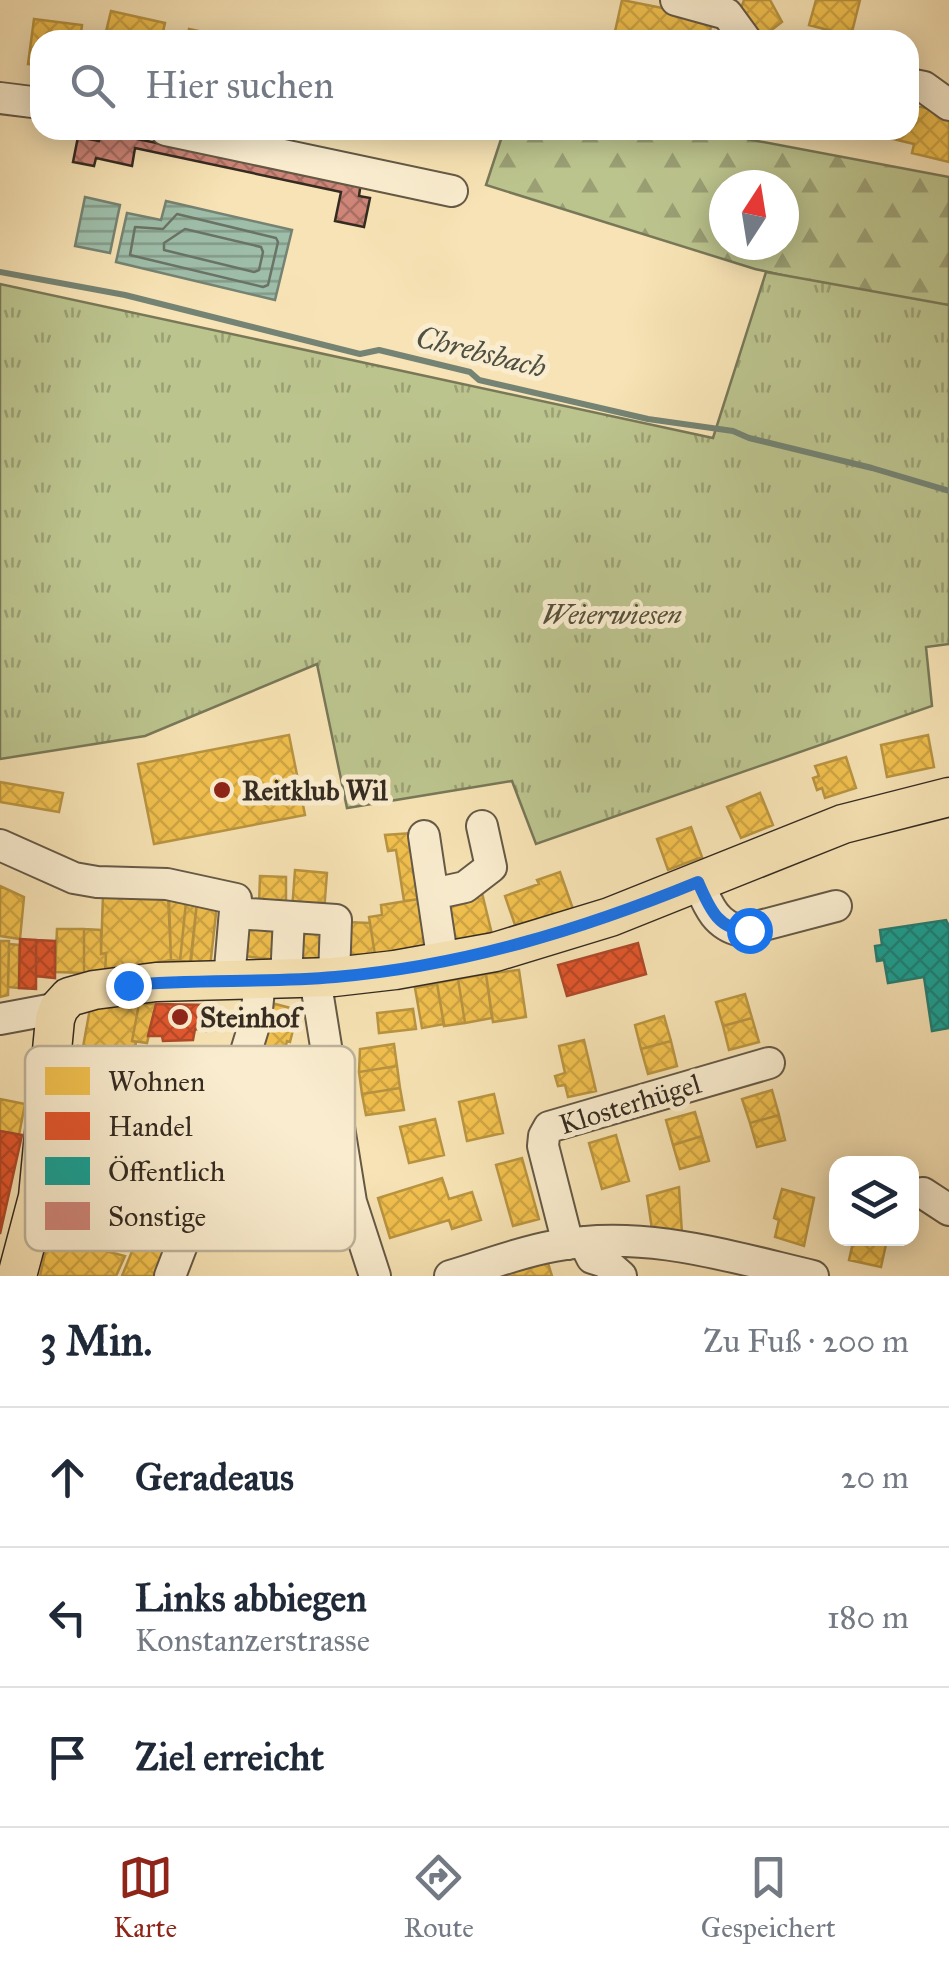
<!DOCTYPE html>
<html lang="de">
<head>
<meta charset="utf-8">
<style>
	:root { --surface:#fff; --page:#f6f6f7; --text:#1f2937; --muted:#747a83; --line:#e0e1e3; --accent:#8f2418 }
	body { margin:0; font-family:"IM FELL Great Primer",serif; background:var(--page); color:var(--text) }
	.controls { position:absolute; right:30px; bottom:30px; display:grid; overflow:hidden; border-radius:20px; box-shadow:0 5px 25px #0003 }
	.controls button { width:90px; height:90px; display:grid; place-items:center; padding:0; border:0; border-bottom:2px solid var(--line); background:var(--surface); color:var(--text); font:50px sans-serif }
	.compass { position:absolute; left:709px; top:170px; width:90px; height:90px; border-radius:50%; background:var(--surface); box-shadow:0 5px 25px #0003; rotate:12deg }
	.stop { position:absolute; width:30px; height:30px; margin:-22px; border:8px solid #1a73e8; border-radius:50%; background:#fff }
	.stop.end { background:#1a73e8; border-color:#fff; box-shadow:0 2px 10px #0008 }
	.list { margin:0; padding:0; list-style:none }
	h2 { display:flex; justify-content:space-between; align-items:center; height:130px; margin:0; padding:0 40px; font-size:42px }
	h2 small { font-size:32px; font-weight:400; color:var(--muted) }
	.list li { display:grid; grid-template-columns:65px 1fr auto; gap:30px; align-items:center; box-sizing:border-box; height:140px; padding:0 40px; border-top:2px solid var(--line) }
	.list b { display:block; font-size:38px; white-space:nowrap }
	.list p { margin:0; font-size:32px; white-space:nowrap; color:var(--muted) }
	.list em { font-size:32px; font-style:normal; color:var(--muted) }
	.icon { flex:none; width:55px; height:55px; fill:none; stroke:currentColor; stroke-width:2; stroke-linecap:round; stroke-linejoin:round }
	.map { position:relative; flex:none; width:949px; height:1276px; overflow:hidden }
	.search { position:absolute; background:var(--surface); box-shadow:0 5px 25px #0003; left:30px; right:30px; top:30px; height:110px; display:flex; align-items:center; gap:25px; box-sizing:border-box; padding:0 35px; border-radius:30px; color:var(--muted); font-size:38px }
	.sheet { height:550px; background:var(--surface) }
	nav { display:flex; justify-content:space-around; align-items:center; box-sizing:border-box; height:140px; border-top:2px solid var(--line); background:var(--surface); font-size:28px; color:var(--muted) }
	nav a { display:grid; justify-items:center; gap:5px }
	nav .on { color:var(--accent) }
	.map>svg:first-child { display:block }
	.forest { fill:url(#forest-firs); stroke:#787858; stroke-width:2.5; fill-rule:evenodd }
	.park { fill:url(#park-tufts); stroke:#787858; stroke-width:2.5 }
	.water { fill:url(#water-rules); stroke:#748373; stroke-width:2.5 }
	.homes { fill:url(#homes-cross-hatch); stroke:#b99440; stroke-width:2.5 }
	.shops { fill:url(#shops-cross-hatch); stroke:#af4a2a; stroke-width:2.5 }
	.public { fill:url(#public-cross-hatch); stroke:#207f74; stroke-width:2.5 }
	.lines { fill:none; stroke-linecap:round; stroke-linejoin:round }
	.shore { stroke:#697466; stroke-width:2.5 }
	.stream { stroke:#748373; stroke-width:6 }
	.building { fill:url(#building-cross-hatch); stroke:#342b21; stroke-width:2.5 }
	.minor-casing { stroke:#655946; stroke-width:34 }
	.major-casing { stroke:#342b21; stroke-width:41 }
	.minor { stroke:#faedcf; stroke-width:30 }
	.major { stroke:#f7e3b5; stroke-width:38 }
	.route { stroke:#1a73e8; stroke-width:12 }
	.poi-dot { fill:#8f2418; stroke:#faedcf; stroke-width:4 }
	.labels { text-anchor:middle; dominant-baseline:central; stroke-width:10; stroke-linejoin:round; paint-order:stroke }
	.park-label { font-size:28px; font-style:italic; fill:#56513c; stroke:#faedcf }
	.poi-label { font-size:28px; font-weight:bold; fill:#342b21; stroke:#faedcf; text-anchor:start }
	.street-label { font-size:28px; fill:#342b21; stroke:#faedcf }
	.water-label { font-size:30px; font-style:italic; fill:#4e5043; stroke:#faedcf }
	.key { fill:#faedcf; stroke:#bfb39b; stroke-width:2.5 }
	.key-label { font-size:28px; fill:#342b21 }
</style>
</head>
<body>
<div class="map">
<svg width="949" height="1276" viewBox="0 0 949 1276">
	<defs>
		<pattern id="forest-firs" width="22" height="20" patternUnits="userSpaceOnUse" patternTransform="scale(2.5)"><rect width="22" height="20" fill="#bcc48e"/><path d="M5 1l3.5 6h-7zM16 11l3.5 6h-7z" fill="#9a9f74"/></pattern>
		<pattern id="park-tufts" width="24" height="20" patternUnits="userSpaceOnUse" patternTransform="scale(2.5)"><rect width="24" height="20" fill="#bcc48e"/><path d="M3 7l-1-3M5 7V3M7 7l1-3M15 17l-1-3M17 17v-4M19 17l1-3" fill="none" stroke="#9a9f74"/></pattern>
		<pattern id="water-rules" width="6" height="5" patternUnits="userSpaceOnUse" patternTransform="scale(2.5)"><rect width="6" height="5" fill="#9ebeaa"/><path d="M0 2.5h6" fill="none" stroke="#829b8a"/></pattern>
		<pattern id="homes-cross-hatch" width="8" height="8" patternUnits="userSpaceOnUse" patternTransform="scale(2.5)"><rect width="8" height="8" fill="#f2c14e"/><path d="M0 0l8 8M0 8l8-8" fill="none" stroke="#d0a644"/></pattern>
		<pattern id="shops-cross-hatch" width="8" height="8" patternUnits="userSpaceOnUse" patternTransform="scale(2.5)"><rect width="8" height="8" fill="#e4572e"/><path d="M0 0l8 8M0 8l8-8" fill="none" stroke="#ba4827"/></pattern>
		<pattern id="public-cross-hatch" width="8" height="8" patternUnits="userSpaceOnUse" patternTransform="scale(2.5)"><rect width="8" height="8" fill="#17a398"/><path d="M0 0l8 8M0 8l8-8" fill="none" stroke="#16857c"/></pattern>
		<pattern id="building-cross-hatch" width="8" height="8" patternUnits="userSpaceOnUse" patternTransform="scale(2.5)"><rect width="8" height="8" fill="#cf8679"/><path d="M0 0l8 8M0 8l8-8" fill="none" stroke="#a96e63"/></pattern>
	</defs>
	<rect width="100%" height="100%" fill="#f7e3b5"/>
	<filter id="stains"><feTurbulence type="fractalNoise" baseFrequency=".002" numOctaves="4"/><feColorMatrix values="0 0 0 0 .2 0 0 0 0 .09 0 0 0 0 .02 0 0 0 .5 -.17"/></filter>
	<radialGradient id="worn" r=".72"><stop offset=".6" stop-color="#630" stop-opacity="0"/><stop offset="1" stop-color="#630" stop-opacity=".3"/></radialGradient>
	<!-- forest -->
	<path class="forest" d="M504,130H699L949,177V313L755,269L486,185ZM724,185H784V245H724Z"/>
	<!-- park -->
	<path class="park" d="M766,272L949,305V644L926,647L932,706L536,844L512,781L347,808L317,664L145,736L0,759V284L713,438Z"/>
	<!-- water -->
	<path class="water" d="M85,197L120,205L110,253L75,246Z
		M166,201L292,230L275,300L116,262L127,213L161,220Z"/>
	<!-- homes -->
	<path class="homes" d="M622,0L713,18L708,40H631L614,36Z
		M744,0H770L782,22L765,35L756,33L740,11Z
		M816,0H860L851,36L809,25Z
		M111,11L165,23L161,40H104Z
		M34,19L82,25L80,40H40V65L28,64Z
		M189,29L241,40H187Z
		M909,97L919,99L917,106L949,113V162L912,153L914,144L864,132L909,130Z
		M289,735L305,815L154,844L138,764Z
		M928,735L934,767L887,777L881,745Z
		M846,757L856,788L825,798L822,788L817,790L813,778L819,776L815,766Z
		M0,782L63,793L59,812L0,802Z
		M760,793L773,825L741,838L727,807Z
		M691,827L702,857L668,870L657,839Z
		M412,833L421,899L404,901L396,850L388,851L385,835Z
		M295,870L327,873L324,912L292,910Z
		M560,872L573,909L516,928L505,896L539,884L537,880Z
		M260,876L286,877V905L259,904Z
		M0,886L24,897L20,939L0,936Z
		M482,893L492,934L453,945L443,909L466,903L465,898Z
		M103,894L168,895L171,960L105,973L106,953L101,954Z
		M169,898L186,902L180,961L171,960Z
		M419,899L427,947L375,955L369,917L382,915L381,905Z
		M186,902H197L191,962L180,961Z
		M197,902L217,905L210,967L190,964Z
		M298,922L332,927L328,962L293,957Z
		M345,922L370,923L375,955L339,954Z
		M247,923L281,927L277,960L243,956Z
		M57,929H84V973L55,972Z
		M84,929L101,930V954L106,953L105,973H84Z
		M0,941H9L8,995L0,997Z
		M9,944L19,945V988L8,987Z
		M519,970L526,1017L493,1022L486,974Z
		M486,974L492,1018L465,1023L458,979Z
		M458,979L465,1023L444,1026L437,983Z
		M437,984L444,1024L422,1028L415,988Z
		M745,994L752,1018L723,1026L716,1002Z
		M264,1001L298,1010L290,1042L287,1041L283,1058L255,1051Z
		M91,1003L139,1004L132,1041L136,1042L131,1078L142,1081L126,1161L112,1157L113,1151L63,1143L78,1046L83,1047Z
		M139,1004H156L147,1043L132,1041Z
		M413,1009L416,1029L379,1033L377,1013Z
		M664,1016L671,1041L641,1049L635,1025Z
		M752,1018L759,1042L729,1050L723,1026Z
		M584,1040L596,1091L568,1097L565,1085L558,1086L555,1076L565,1073L559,1046Z
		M671,1041L677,1066L648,1074L641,1049Z
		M394,1044L397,1066L359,1072L360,1049Z
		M397,1066L400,1088L362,1094L359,1072Z
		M400,1088L404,1110L366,1115L362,1094Z
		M772,1090L779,1115L750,1123L742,1099Z
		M494,1094L503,1133L467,1141L459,1102Z
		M0,1099L25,1104L19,1135L0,1131Z
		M695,1112L702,1136L673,1145L666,1120Z
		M779,1115L785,1140L757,1147L750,1123Z
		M435,1119L444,1155L409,1163L400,1127Z
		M616,1135L629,1181L602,1189L589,1143Z
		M702,1136L709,1161L680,1169L673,1145Z
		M522,1158L539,1219L513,1226L496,1165Z
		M442,1178L449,1199L472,1192L481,1220L452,1229L449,1220L390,1238L378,1198Z
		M679,1187L682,1233L652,1229L647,1196Z
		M782,1189L814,1198L804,1246L775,1237L779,1220L774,1218Z
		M49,1236L61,1239L125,1256L116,1276H40Z
		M854,1238L887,1240L881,1267L849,1260Z
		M137,1239L165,1250L155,1276H122Z
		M547,1260L552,1276H501V1275Z"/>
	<!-- shops -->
	<path class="shops" d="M20,939L36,940V989L19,988Z
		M36,940L55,941V978L36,976Z
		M638,943L646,974L567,996L558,965Z
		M156,1004L208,1005L206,1031L195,1029L193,1040L163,1041L162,1036H148Z
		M0,1131L22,1135L0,1234Z"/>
	<!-- public -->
	<path class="public" d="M946,920L949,926V1028L932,1031L924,977L888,983L884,960L877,961L875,946L882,945L880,930Z"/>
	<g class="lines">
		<!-- shore -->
		<path class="shore" d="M177,214L276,238L278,242L268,285L263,287L130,255L135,227L163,229Z
			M185,229L261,247L263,252L259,270L254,272L164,250V243Z"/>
		<!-- stream -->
		<path class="stream" d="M0,272L125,295L360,354L379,350L470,372L479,380L648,419L733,431L749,438L872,468L949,491"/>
	</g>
	<!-- building -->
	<path class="building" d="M102,130L138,135L137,139L182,148L257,160L256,165L310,176L311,172L361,182L359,196L370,198L364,227L335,221L341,192L135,148L132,166L96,158L94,166L73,162L78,137L99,141Z"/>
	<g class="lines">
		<defs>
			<path id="minor" d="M676,0L727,14L746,40
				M909,84L924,87L949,105
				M0,98L40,103
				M166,130L452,191
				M424,836L443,963
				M0,845L74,878L97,882L167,884L236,899L229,980
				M698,882C708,905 715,925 741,931L836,906
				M433,894L465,887L491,867L482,826
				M235,913L336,920L334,977
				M315,978L351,1202L375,1276
				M286,979L289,917
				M0,1019L59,1008
				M923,1193L949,1210
				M584,1242L592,1258L605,1262L621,1276
				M568,1244L543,1146L544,1136L549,1127L769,1063
				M170,1276L205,1185L256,1019L260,980
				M450,1276C485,1266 519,1252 554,1246C643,1229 728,1256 813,1276"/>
			<path id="major" d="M17,1276L38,1197L55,1019L59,1008L69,997L94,990L156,982L334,977L395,970L495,952L610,917L843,824L949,797"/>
		</defs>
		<!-- minor casing -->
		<use href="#minor" class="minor-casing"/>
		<!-- major casing -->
		<use href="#major" class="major-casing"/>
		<!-- minor -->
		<use href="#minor" class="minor"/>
		<!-- major -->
		<use href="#major" class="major"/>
	</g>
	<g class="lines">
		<!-- route -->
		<path class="route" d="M128,985C197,979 266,983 335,977C462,966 581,930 698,882C709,907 718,931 749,930"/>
	</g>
	<!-- markers -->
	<g class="poi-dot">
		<circle cx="222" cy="790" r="10"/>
		<circle cx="180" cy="1017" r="10"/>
	</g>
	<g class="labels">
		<!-- park labels -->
		<g class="park-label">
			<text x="612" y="614">Weierwiesen</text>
		</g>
		<!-- poi labels -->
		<g class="poi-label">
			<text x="242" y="790">Reitklub Wil</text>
			<text x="200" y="1017">Steinhof</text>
		</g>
		<!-- street labels -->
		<g class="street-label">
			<text transform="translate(630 1104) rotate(-17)">Klosterhügel</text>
		</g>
		<!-- water labels -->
		<g class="water-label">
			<text transform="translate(481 352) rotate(14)">Chrebsbach</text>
		</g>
	</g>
	<!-- legend -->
	<rect x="25" y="1046" width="330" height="205" rx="15" class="key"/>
	<rect x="45" y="1067" width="45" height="28" fill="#f2c14e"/>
	<rect x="45" y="1112" width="45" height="28" fill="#e4572e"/>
	<rect x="45" y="1157" width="45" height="28" fill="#17a398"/>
	<rect x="45" y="1202" width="45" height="28" fill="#cf8679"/>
	<g class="key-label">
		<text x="108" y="1091">Wohnen</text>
		<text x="108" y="1136">Handel</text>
		<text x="108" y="1181">Öffentlich</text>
		<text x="108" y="1226">Sonstige</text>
	</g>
	<rect width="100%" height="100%" filter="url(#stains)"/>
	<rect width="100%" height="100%" fill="url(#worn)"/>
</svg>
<div class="controls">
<button><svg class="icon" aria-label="layers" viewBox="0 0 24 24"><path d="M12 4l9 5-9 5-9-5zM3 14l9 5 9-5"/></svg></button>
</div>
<svg class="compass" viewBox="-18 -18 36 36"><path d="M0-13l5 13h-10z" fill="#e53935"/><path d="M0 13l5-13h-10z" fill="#747a83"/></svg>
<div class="stop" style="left:749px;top:930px"></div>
<div class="stop end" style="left:128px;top:985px"></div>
<div class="search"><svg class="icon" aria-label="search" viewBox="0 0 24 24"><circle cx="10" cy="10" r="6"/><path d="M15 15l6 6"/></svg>Hier suchen</div>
</div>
<section class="sheet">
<h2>3 Min.<small>Zu Fuß · 200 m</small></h2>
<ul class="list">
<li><svg class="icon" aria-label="ahead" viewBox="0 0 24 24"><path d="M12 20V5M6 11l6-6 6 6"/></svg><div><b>Geradeaus</b></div><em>20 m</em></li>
<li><svg class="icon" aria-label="left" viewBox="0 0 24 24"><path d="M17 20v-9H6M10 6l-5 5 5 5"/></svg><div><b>Links abbiegen</b><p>Konstanzerstrasse</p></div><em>180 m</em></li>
<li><svg class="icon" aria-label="arrive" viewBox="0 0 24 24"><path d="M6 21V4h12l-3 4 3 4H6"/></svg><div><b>Ziel erreicht</b></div></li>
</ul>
</section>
<nav>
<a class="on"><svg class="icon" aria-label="map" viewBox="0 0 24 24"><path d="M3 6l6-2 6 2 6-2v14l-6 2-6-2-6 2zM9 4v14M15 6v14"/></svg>Karte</a>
<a><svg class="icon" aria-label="directions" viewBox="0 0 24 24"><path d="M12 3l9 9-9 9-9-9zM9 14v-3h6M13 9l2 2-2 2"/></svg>Route</a>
<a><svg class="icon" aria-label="saved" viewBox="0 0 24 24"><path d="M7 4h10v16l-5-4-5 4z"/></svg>Gespeichert</a>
</nav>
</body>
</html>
